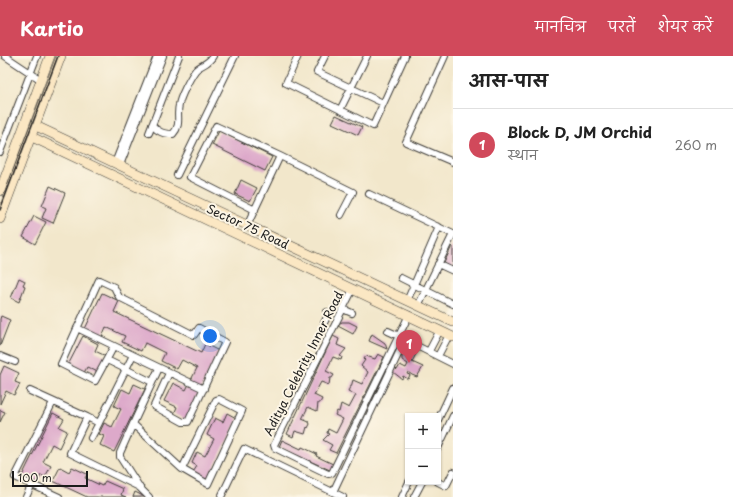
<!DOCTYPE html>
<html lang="hi">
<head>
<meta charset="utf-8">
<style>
	:root { --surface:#fff; --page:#f6f6f6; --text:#222; --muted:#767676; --line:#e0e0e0; --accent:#d1495b }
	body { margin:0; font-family:"Playpen Sans","Playpen Sans Deva",sans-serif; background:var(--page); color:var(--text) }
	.controls { position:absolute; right:12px; bottom:12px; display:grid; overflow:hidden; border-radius:0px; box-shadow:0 1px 3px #0004 }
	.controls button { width:36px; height:36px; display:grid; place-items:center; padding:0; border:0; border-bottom:1px solid var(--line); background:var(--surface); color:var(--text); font:20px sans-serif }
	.scale { position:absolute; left:12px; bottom:10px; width:76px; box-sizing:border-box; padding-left:4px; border:2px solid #1c1c1c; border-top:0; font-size:11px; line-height:14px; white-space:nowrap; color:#1c1c1c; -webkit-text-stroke:3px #fcf5e5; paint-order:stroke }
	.you { position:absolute; left:210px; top:280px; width:14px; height:14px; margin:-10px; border:3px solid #fff; border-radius:50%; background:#1a73e8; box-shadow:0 0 0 6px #1a73e833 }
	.badge { display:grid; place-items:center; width:26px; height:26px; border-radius:50%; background:var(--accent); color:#fff; font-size:13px; font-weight:700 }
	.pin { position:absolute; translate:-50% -33px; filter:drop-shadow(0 1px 2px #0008) }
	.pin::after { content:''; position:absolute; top:21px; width:14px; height:12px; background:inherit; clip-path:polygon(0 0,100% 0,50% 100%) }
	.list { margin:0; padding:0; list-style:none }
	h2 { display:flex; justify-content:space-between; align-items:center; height:52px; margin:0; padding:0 16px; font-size:17px }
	h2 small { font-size:13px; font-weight:400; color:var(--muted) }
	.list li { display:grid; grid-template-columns:26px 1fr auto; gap:12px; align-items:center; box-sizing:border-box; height:72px; padding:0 16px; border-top:1px solid var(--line) }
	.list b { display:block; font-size:15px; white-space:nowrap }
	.list p { margin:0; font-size:13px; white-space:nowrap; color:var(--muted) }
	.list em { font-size:13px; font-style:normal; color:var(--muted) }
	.map { position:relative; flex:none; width:453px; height:441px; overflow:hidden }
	header { display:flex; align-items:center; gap:24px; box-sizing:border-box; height:56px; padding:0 20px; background:var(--accent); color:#fff }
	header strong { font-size:19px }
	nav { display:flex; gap:22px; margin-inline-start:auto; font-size:14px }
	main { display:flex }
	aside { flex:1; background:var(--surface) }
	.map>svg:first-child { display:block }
	.building { fill:#dda9ca }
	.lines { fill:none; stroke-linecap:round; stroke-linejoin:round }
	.street-casing { stroke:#3c3a36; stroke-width:8 }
	.secondary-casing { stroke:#3c3a36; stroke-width:10 }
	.street { stroke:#fff; stroke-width:6 }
	.secondary { stroke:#fbe7c3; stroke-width:9 }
	.rail { stroke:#1c1c1c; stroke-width:1.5 }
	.labels { text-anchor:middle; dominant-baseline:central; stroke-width:4; stroke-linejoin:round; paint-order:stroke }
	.street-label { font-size:12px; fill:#1c1c1c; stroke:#fcf5e5 }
</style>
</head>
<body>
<header>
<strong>Kartio</strong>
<nav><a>मानचित्र</a><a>परतें</a><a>शेयर करें</a></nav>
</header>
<main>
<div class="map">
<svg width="453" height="441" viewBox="0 0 453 441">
	<rect width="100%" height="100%" fill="#fcf5e5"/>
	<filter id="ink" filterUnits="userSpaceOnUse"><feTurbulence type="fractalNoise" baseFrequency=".025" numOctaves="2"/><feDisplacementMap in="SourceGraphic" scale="8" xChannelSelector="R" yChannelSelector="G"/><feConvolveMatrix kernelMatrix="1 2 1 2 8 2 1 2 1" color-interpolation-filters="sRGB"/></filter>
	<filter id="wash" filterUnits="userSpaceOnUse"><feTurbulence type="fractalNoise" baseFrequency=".012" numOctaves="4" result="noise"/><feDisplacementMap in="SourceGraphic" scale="16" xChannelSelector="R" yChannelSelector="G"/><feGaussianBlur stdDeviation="0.9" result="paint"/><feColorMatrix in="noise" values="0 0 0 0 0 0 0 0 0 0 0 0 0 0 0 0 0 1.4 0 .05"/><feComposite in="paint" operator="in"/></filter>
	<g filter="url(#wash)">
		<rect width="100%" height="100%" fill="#f2e7cb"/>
		<g id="blocks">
			<!-- building -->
			<path class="building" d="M336,59L362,71L358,79L332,67Z
				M219,75L272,101L265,115L212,89Z
				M241,124L257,132L250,145L235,138Z
				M50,130L65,137L53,167L42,162L46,152L42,150Z
				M34,160L46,166L35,188L23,181Z
				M452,190L453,191V212L444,207Z
				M19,222L25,225L23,229L25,230L19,246L11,242Z
				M102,237L119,245L114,256L201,297L205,288L219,295L186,364L174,358L177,351L164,345L173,327L186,334L197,312L182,304L177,313L161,305L165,297L145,287L141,295L122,286L125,280L106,271L101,283L84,275Z
				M1,260L10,264L0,290V263Z
				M342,266H349L357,270L353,278L336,269Z
				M372,278L385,287L387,293L369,285Z
				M83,280L98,288L95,295L108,301L100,317L87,311L83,319L67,311Z
				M333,280L339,283L337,289L346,293L340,300L342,301L341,304L333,301L326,315L334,319L332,322H330L329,329L321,326L314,339L322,343L320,347H318L317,355L308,351L302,363L309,366L310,368L308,372L307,371L305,378L295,375L293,381L287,378Z
				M407,290L417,296L412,306L423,311L417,321L412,319L408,316L407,318L410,319L408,323L403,320L402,323L393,316L395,312L397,314L400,309L406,312L408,308L402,304V298Z
				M378,298L384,301L336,397L329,394L332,389L323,384L329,378L327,377L328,373L336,377L343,363L335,359L337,355L339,356L341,348L349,352L356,339L348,335L350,331H351L353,324L362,328L368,316L361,310L365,304L364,303L366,300L375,303Z
				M4,310L19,317L15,326L20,328L14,339L6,335L0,348V319Z
				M134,328L145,333L114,396L100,389L104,380L99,378L104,367L112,371L121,353L114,350L122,333L130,337Z
				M0,354L5,356L0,366Z
				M53,357L64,363L59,371L67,375L59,392L52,388L43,406L51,410L45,421L41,419L37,427L22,420Z
				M227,357L238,363L207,426L192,418L197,410L192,407L197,396L205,400L214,383L207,379L215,362L223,366Z
				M282,384L301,393L302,391L317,398L316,400L335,409L332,415L279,391Z
				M60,411L69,416L72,411L87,418L85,422L102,430L105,425L123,433L121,439L126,441H87L53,425Z
				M135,436L145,441H133Z"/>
		</g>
	</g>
	<g filter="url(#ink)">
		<use href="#blocks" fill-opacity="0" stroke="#3c3a36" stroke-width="1"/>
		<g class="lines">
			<defs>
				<path id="street" d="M5,0L41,24
					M298,0L286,27L373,70L405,0
					M325,0L317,16L383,47
					M445,0L406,86L453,106
					M340,54L367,0
					M152,69C158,76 163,78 173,78C182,68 176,60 179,49C180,41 190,22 195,15C199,9 208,9 213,0
					M149,77L179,0
					M0,96L37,0
					M280,100L353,136L341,159
					M115,107L157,0
					M120,109L163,0
					M177,119L235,0
					M369,138L453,178
					M247,170L280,100L216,70L190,121L255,154
					M438,208L453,215
					M401,222L453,248
					M353,233L274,389L275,392L328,418L332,417L409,259
					M407,245L439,171
					M418,250L453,178
					M343,253L352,257
					M324,267L328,259L327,256
					M77,272L133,299L99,367L87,361
					M388,275L399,280
					M114,290L95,325L61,308L99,224L114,231L119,241L194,279L199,272L225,286L188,366H183L154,350L169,317
					M429,295L440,274
					M133,299L204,333
					M0,300L15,306
					M438,300L449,279
					M107,304L152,326
					M30,335L87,361L70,397L139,431
					M53,346L15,421L59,441
					M438,364L453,332
					M133,368L159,312
					M91,382L99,367
					M438,392L453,360
					M438,426L446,430L453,416
					M333,436L403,288L411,287L453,308
					M26,441L32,428
					M149,441L140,432L120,401V397L133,368L182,413L208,428L242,355L219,343L216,344L182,413
					M221,441L244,393L343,441
					M402,441L409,426
					M414,441L422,426"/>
				<path id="secondary" d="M36,70L453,266
					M32,81L453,281
					M0,135L50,0
					M0,163L61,0"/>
			</defs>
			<!-- street casing -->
			<use href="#street" class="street-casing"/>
			<!-- secondary casing -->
			<use href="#secondary" class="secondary-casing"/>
			<!-- street -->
			<use href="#street" class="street"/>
			<!-- secondary -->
			<use href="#secondary" class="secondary"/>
			<!-- rail -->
			<path class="rail" d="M0,154L58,0"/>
		</g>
	</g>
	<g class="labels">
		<!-- street labels -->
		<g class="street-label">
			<text transform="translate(248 170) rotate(25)">Sector 75 Road</text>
			<text transform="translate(303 307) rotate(-63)">Aditya Celebrity Inner Road</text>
		</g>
	</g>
</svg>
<div class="controls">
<button>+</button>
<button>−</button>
</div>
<div class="scale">100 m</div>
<div class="you"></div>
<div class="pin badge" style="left:409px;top:307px">1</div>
</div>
<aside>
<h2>आस-पास<small></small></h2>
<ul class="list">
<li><span class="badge">1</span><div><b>Block D, JM Orchid</b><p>स्थान</p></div><em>260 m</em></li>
</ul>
</aside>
</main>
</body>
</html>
